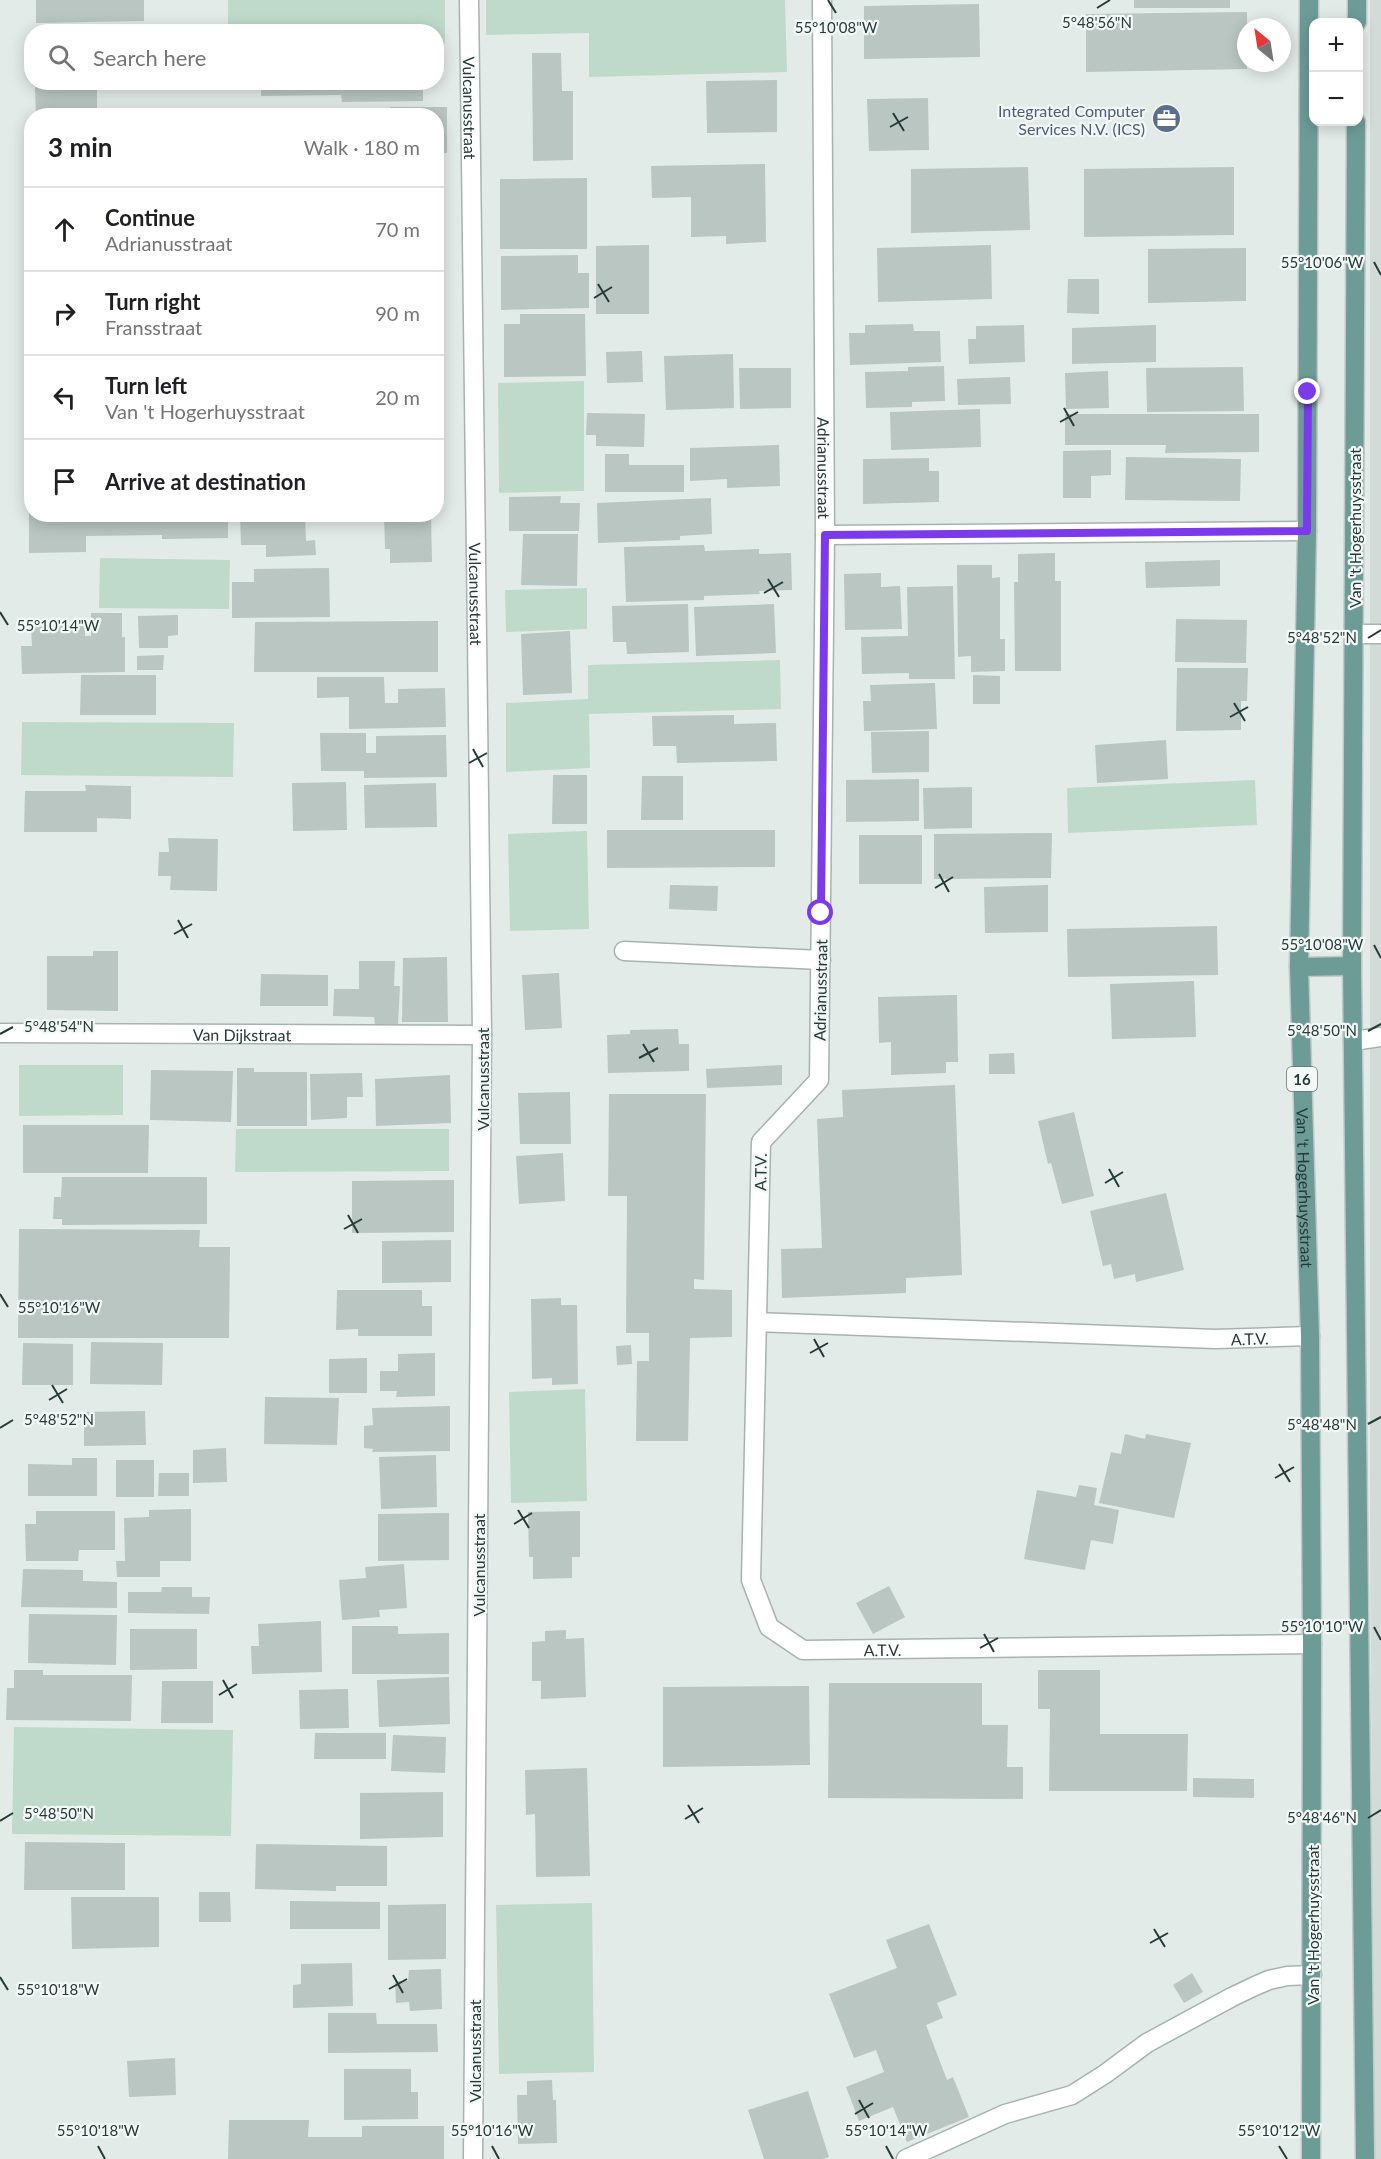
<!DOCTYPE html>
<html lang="en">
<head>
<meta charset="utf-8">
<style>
	:root { --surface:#fff; --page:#f2f2f2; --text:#202124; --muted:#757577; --line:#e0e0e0 }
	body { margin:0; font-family:Lato,sans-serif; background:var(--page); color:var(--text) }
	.controls { position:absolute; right:18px; top:18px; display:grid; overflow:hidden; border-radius:12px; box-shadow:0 3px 15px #0003 }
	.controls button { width:54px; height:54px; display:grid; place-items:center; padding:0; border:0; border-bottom:2px solid var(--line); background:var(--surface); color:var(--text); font:30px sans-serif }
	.compass { position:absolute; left:1237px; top:18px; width:54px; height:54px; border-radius:50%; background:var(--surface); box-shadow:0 3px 15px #0003; rotate:330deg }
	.stop { position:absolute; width:18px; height:18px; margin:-14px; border:4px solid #7c3aed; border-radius:50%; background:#fff }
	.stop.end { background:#7c3aed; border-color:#fff; box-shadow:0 2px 6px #0008 }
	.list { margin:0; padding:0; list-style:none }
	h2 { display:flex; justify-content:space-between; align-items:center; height:78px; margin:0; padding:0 24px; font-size:26px }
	h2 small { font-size:20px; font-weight:400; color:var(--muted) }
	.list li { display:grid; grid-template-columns:39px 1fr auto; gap:18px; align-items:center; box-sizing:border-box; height:84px; padding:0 24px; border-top:2px solid var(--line) }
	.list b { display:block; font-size:22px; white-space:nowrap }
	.list p { margin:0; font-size:20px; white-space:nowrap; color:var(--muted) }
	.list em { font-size:20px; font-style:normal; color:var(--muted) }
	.icon { flex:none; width:33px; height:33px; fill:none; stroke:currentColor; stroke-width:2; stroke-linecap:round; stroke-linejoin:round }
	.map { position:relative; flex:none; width:1381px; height:2159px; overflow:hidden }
	.search { position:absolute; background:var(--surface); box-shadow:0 3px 15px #0003; left:24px; top:24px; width:420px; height:66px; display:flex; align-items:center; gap:15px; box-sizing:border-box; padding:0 21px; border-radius:24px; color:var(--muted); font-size:22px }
	.panel { position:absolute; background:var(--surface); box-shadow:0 3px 15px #0003; left:24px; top:108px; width:420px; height:414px; border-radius:24px }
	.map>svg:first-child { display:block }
	.built { fill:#d2dbd8 }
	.green { fill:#bfdaca }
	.building { fill:#b9c6c2 }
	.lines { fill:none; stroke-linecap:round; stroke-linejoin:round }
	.minor-casing { stroke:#a6b3b0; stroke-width:21 }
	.major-casing { stroke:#c2c8c7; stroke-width:21 }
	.minor { stroke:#fff; stroke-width:18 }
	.major { stroke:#6d9c97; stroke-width:18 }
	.route { stroke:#7c3aed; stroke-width:8 }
	.ticks { fill:none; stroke:#253b38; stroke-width:2 }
	.labels { text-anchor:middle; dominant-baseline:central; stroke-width:4.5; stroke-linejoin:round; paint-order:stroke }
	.shield { fill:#f3f8f7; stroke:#637471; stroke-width:1.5 }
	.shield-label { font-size:15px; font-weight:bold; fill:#253b38 }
	.street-label { font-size:16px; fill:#253b38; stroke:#f3f8f7 }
	.service-label { font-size:16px; fill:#4e5e75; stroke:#f3f8f7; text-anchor:end }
	.ticks-label { font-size:15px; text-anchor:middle; fill:#253b38; stroke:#f3f8f7; stroke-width:4.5; stroke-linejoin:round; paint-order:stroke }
</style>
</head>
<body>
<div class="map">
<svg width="1381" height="2159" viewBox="0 0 1381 2159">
	<rect width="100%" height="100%" fill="#e3ebe9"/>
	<!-- built -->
	<path class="built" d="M1370,0H1381V2159H1374L1370,1536Z"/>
	<!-- green -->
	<path class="green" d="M228,0H445V43L437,44L436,32L228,31Z
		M486,0H785L787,72L589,77V33L486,35Z
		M584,381V491L499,493L498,383Z
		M100,558L230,560L229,609L99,608Z
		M587,588V629L506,632L505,590Z
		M780,660L781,709L589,714L590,768L506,772V703L588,699V665Z
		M22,722L234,723L233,777L21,775Z
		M1255,780L1257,825L1068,833L1067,788Z
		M587,831L589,929L510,931L508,834Z
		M19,1065H123V1115L19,1116Z
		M236,1129H449V1171L235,1172Z
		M585,1389L587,1501L511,1503L509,1392Z
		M14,1727L233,1730L231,1836L12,1834Z
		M592,1903L594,2072L499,2074L496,1905Z"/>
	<!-- building -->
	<path class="building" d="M36,0H144V21L36,23Z
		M1134,0H1230V8H1134Z
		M979,4L980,57L864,59V6Z
		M1247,12V69L1086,72V14Z
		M532,53H561L562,91H573V160L533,161Z
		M777,80V132L707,133L706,81Z
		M261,82H423V101L342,102L341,95L261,96Z
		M97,85V116H36L35,87Z
		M928,98L929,150L869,151L867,99Z
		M390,107H447V153H436V116H391Z
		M171,110V116H103V112Z
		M765,164L766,242L726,244V236L691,237V197L652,198L651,166Z
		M28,165H32V215H29Z
		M1028,167L1030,230L911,233V169Z
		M1234,167V235L1084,237V169Z
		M587,178V249H500V179Z
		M649,245V314H596V246Z
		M991,245L992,299L878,302L877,248Z
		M1246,248V301L1148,303V249Z
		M578,255V273H589V308L501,310V256Z
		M28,276H32V298H29Z
		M1068,279H1099V314L1067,313Z
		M520,314H585L586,376L504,377V324H520Z
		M913,324L914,331H940L941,362L850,365L849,333H865V325Z
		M1024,325L1025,362L969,364L968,339H976V326Z
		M1156,325V362L1072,364V328Z
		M642,351L643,382L607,383L606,352Z
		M733,354L734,408L666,410L664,356Z
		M944,366L945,401L912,402V407L866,408L865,372L908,371V367Z
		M1243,367L1244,411L1147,412L1146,368Z
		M739,368H791V408L740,409Z
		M1108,371L1109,408L1066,409L1065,373Z
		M1010,377L1011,404L958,405L957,379Z
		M24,389H32V416L25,417Z
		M980,409L981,447L891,450L890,412Z
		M587,413L645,414L644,447L596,446V435H586Z
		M1065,414H1259V452L1165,453L1166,445H1065Z
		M779,445L780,486L727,488V479L690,481V448Z
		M1111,450V475L1091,476V498H1063V451Z
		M605,454H629V465H684V492H605Z
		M1126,457L1241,459L1240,501L1125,500Z
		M929,458V471H939V502L863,504V459Z
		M561,496L560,503H580L579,531H509V497Z
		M29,497H32V514H228V538L162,539V535L86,536V552L29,553Z
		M711,498L712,534L680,536V540L598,543L597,503Z
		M240,514H305L306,541L315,540L316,555L266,557V545H241Z
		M384,514H431L432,562L390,563V549H385Z
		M523,534H578L577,586L521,585Z
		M704,545L705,551L759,549V554L791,553L792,590L759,591L760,594L704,596V600L626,602L624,547Z
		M1055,553V581H1061V671H1015L1014,582H1018V554Z
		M1220,560V586L1146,588L1145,562Z
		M957,565H992V578L1000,577V639H1005V671L971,672V656L958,657Z
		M329,568L330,617L232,618V582H254V569Z
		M881,573V587L900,586L902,629L845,630L844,574Z
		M953,586L955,679H909V673L862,674L861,637L908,636L907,587Z
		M688,604L689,652L627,654L626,642H613L612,606Z
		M774,604L776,653L696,656L694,607Z
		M91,613H122V637H125V672L22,674L21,646H32L31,627L85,625V636H91Z
		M178,615V635L168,636V648H139L138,616Z
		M1176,619L1247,620L1246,663L1175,662Z
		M438,621V672H254L255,622Z
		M570,631L572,693L523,695L521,634Z
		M164,655L163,670H137V656Z
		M1177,668H1248L1247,701H1241V730L1176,731Z
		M81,675H156V715H80Z
		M973,675L1000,676V704H973Z
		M317,677H384L385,703H398V689L445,688L446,727L349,729V697L317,698Z
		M935,683L937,729L864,731L863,701H871L870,685Z
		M734,715V724L776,723L777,761L677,763L676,746H653L652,716Z
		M929,731V772L872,773L871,732Z
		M320,733H366V753H376V736L446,735L447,777L364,778V771H321Z
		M1166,740L1168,779L1097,783L1095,745Z
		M553,775H587V824H552Z
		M642,776H683V820H641Z
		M919,779V821L846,822V780Z
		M346,782L347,830L293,831L292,783Z
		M436,783L437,827L365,828L364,785Z
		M85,785L131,786V819L97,818V832H24L25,791H86Z
		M972,787V828L924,829L923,788Z
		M607,830H775V867L607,868Z
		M1052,833L1051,878L934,879V834Z
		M859,835H922V884H859Z
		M168,838L218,839L217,891L170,890L171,876H158L159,852H169Z
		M670,885L718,886L717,911L669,909Z
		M1048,885V932L985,933L984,887Z
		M1217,926L1218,975L1068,977L1067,929Z
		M93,951H118V1011L47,1010V956H93Z
		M447,957L448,1022H402L403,958Z
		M359,961H395L394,986H400L398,1025H375L374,1017L333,1016L334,989H359Z
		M559,973L562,1028L525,1030L522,975Z
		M261,974L328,975V1006H260Z
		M1194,981L1196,1037L1112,1039L1110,984Z
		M957,995L958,1062H946V1073L891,1075V1042L879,1043L878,997Z
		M678,1029L679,1044H689V1071L608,1073L607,1035L630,1034V1030Z
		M1014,1053L1015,1074H989V1054Z
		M782,1065V1085L707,1088L706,1069Z
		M237,1068H254V1072H307V1126H237Z
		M151,1070L233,1071L231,1122L150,1120Z
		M362,1073L363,1097H347V1118L311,1120L310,1074Z
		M450,1075L451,1123L376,1126L375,1079Z
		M955,1085L962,1275L906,1278V1293L782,1298L781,1249L822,1248L817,1119L843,1117L842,1090Z
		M570,1092L571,1144H520L518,1093Z
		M609,1094H706L704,1280L694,1279V1289L732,1290V1337L690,1338L688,1441H636L637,1361H649V1333H626L627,1196H608Z
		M1074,1112L1094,1196L1062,1204L1051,1163L1048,1164L1038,1121Z
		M23,1125H149L148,1173H23Z
		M563,1153L565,1201L519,1204L516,1156Z
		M62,1177H207V1224L62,1225V1219H53L54,1197H61Z
		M454,1180V1232L352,1233V1181Z
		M1166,1193L1184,1270L1136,1282L1135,1274L1114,1279L1111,1264L1103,1266L1090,1211Z
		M19,1229L200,1230L199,1247H230L229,1338H18Z
		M451,1240V1282L382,1283V1241Z
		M337,1290H422V1306H432V1336H358V1329L336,1330Z
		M561,1298V1305H577L578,1384L552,1385V1378L532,1379L531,1299Z
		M91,1342L163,1343L162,1385L90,1384Z
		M23,1343L73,1344V1385H22Z
		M631,1345L632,1364L617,1365L616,1346Z
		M435,1353V1396L396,1397L397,1391H380V1371H398V1354Z
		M367,1358V1393H329V1359Z
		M265,1397L339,1398L337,1445L264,1444Z
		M450,1406V1451L372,1452L373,1449L364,1448V1426L373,1425L372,1408Z
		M145,1411L146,1445L84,1446V1412Z
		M1125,1434L1145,1439L1146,1434L1191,1443L1174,1518L1099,1503L1111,1452L1121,1454Z
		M226,1448L227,1482L193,1483V1450Z
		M436,1455L437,1507L381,1509L379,1457Z
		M72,1458H97V1496H28V1464L72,1465Z
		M116,1460H154V1497H116Z
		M159,1473H189V1496H158Z
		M1079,1485L1097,1488L1094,1505L1119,1510L1113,1544L1091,1540L1085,1570L1024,1559L1037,1490L1076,1497Z
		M191,1509V1561H160V1577H117L116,1561H125L124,1518L149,1517V1510Z
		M36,1511H115V1550H79L78,1561H26L25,1524H36Z
		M580,1511V1557H572V1578L533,1579V1557H529L528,1512Z
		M449,1513V1560L378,1561V1514Z
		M404,1564L407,1608L379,1610L380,1617L342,1620L339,1580L366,1578L365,1567Z
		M23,1569L83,1570V1581L117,1582V1608L21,1607Z
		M889,1586L905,1617L873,1634L856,1603Z
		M162,1587H192V1597H210L209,1614L128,1613V1592H161Z
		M29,1614L117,1615L116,1665L28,1663Z
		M321,1621L322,1672L252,1674L251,1646H259L258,1624Z
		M352,1626H398V1634L449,1633V1674H352Z
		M130,1629H197V1669L130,1670Z
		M566,1630V1639L584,1638L586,1697L541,1699V1681H532V1642L545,1641V1631Z
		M14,1670H43V1675H132L131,1721L6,1720L7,1688H14Z
		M1038,1670H1100V1734H1188L1187,1791H1049L1050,1709H1038Z
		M449,1677L450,1724L379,1727L377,1680Z
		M162,1681H213V1723H161Z
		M829,1683H982V1725H1008L1007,1767H1023V1799L828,1798Z
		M809,1686L810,1765L663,1767V1687Z
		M348,1689L349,1728L300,1729L299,1690Z
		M315,1733H386V1759H314Z
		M393,1735L446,1737L445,1773L391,1771Z
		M587,1768L590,1876L536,1877L535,1814L526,1815L525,1770Z
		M1193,1778L1254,1779V1798L1193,1797Z
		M443,1792V1837L360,1839V1793Z
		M25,1842L125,1843V1890H24Z
		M256,1844L387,1846V1886H336V1891L255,1889Z
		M199,1892H230L231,1922H199Z
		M71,1897H159V1947L72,1949Z
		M290,1901L380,1902V1929H290Z
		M446,1904V1959L388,1960V1905Z
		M929,1924L957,1995L937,2003L943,2018L926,2025L947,2080L953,2077L969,2117L907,2142L893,2107L859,2121L846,2087L884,2072L876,2050L854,2058L829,1994L897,1968L886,1940Z
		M352,1963L353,2006L293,2008V1985L301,1984V1964Z
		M441,1969L442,2009L410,2011L409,2002L396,2003L395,1981H408L409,1970Z
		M1192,1973L1203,1992L1184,2003L1173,1985Z
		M328,2013H376L377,2024H437L438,2052L328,2053Z
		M175,2058L176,2095L129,2097L127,2061Z
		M344,2069H411V2092H418V2119L344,2120Z
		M552,2080L553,2100H556L557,2143L518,2144L517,2095H527V2081Z
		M808,2091L829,2157L823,2159H764L748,2110Z
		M229,2120H309L308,2137H362V2126H444V2159H228Z"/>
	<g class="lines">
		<defs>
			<g id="minor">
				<path id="s1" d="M469,0L482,1035L473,2159"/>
				<path id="s2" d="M822,0L825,535L819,1080L761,1142L751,1580L769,1627L803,1650L1312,1644"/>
				<path d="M825,535L1307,531"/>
				<path d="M1353,634H1381"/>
				<path d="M624,951L821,960"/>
				<path id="s3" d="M0,1033L482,1035"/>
				<path d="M1353,1041L1381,1037"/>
				<path id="s4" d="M758,1322L1215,1339L1310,1336"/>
				<path d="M906,2159L1005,2114L1072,2095L1105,2074L1147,2043L1232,1997L1255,1986L1269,1980L1287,1976L1312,1975"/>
			</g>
			<g id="major">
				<path id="s5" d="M1309,0L1307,531L1299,967L1310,1336L1312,1644L1311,2159"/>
				<path d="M1357,22V0"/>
				<path d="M1356,122L1352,966L1365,2159"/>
				<path d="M1299,967L1352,966"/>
			</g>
		</defs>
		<!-- minor casing -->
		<use href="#minor" class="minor-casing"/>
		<!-- major casing -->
		<use href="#major" class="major-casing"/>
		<!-- minor -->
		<use href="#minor" class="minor"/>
		<!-- major -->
		<use href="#major" class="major"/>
	</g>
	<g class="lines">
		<!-- route -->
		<path class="route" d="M821,913L825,535L1307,531L1308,392"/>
	</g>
	<!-- ticks -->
	<path class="ticks" d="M828,0L836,13M1097,8L1110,0M893,113L904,131M890,127L908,117M1374,262L1381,275M598,284L609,302M594,298L612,287M1064,408L1074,426M1060,422L1078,412M768,579L779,597M764,593L783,582M0,612L8,625M1368,638L1381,630M1234,703L1245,721M1230,717L1248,707M473,749L483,767M469,763L487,753M939,874L949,892M935,888L953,877M178,920L188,938M174,934L192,924M1374,945L1381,958M1368,1031L1381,1024M0,1034L13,1027M643,1044L654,1062M639,1058L658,1048M1109,1169L1119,1187M1105,1183L1123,1172M348,1215L358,1233M344,1229L362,1219M0,1294L8,1307M814,1339L824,1357M810,1353L828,1343M52,1385L63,1403M49,1400L67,1389M1368,1424L1381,1417M0,1428L13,1420M1279,1464L1290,1482M1275,1478L1294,1467M518,1510L529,1528M514,1524L532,1513M1374,1627L1381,1640M984,1634L994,1652M980,1648L998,1638M223,1680L233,1698M219,1695L237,1684M688,1805L699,1823M1368,1818L1381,1810M685,1819L703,1808M0,1821L13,1813M1154,1929L1165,1947M1150,1943L1168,1933M393,1975L403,1993M0,1977L8,1990M389,1989L407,1979M859,2100L869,2118M855,2114L873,2103M98,2146L105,2159M492,2146L499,2159M886,2146L893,2159M1279,2146L1287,2159"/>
	<!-- icons -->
	<defs>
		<symbol id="office-disc" viewBox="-11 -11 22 22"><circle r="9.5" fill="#5c6f8a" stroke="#f3f8f7"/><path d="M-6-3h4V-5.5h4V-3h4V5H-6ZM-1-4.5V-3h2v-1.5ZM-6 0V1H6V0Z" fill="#fff"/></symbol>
	</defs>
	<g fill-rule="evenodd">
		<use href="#office-disc" x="1150" y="102" width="33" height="33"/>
	</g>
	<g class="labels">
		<!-- shield labels -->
		<rect class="shield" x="1287" y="1067" width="30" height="24" rx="4.5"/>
		<g class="shield-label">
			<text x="1302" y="1079">16</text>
		</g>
		<!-- street labels -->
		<g class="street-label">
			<text stroke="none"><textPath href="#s1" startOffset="108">Vulcanusstraat</textPath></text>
			<text stroke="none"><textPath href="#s2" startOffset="468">Adrianusstraat</textPath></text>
			<text transform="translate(1354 528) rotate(-90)">Van 't Hogerhuysstraat</text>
			<text stroke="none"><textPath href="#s1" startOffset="594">Vulcanusstraat</textPath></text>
			<text transform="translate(820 990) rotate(-89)">Adrianusstraat</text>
			<text stroke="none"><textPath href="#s3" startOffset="242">Van Dijkstraat</textPath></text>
			<text transform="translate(482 1079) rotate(-90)">Vulcanusstraat</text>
			<text transform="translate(760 1172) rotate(-89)">A.T.V.</text>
			<text stroke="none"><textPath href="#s5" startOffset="1188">Van 't Hogerhuysstraat</textPath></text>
			<text stroke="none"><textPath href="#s4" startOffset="492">A.T.V.</textPath></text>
			<text transform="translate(478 1565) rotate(-90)">Vulcanusstraat</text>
			<text stroke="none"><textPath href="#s2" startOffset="1774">A.T.V.</textPath></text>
			<text transform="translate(1312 1925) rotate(-90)">Van 't Hogerhuysstraat</text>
			<text transform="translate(474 2051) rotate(-90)">Vulcanusstraat</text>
		</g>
		<!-- service labels -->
		<g class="service-label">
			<text x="1145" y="110">Integrated Computer<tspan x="1145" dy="18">Services N.V. (ICS)</tspan></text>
		</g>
	</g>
	<g class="ticks-label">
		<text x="1097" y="28">5°48'56"N</text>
		<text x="836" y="33">55°10'08"W</text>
		<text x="1322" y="268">55°10'06"W</text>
		<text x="58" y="631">55°10'14"W</text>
		<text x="1322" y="643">5°48'52"N</text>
		<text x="1322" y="950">55°10'08"W</text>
		<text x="59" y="1032">5°48'54"N</text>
		<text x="1322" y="1036">5°48'50"N</text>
		<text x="59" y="1313">55°10'16"W</text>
		<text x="59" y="1425">5°48'52"N</text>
		<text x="1322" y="1430">5°48'48"N</text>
		<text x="1322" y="1632">55°10'10"W</text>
		<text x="59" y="1819">5°48'50"N</text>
		<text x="1322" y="1823">5°48'46"N</text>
		<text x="58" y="1995">55°10'18"W</text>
		<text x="98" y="2136">55°10'18"W</text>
		<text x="492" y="2136">55°10'16"W</text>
		<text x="886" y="2136">55°10'14"W</text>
		<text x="1279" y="2136">55°10'12"W</text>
	</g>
</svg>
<div class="controls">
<button>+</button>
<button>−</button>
</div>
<svg class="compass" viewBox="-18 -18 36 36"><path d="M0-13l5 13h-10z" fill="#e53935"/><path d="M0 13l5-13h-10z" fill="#757577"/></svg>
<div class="stop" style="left:821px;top:913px"></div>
<div class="stop end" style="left:1308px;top:392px"></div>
<div class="search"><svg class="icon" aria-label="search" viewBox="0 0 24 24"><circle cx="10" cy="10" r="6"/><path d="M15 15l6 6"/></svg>Search here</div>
<section class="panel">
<h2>3 min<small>Walk · 180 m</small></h2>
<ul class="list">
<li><svg class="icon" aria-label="ahead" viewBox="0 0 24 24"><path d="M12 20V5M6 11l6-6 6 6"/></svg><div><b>Continue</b><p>Adrianusstraat</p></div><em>70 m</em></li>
<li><svg class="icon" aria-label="right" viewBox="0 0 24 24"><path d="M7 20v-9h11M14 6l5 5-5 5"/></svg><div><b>Turn right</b><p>Fransstraat</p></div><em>90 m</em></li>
<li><svg class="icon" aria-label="left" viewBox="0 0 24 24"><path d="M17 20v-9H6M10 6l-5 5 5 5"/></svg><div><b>Turn left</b><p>Van 't Hogerhuysstraat</p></div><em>20 m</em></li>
<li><svg class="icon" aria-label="arrive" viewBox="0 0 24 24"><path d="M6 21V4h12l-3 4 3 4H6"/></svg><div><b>Arrive at destination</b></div></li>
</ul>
</section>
</div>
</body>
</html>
